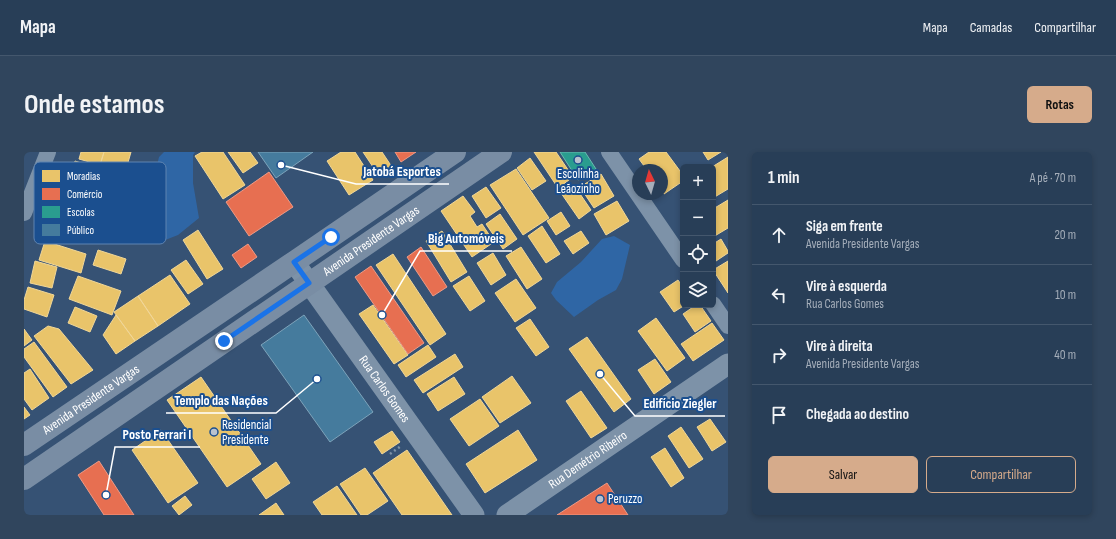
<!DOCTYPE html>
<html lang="pt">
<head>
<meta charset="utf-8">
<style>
	:root { --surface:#283e57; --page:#30455d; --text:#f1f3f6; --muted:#a5aeba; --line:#44576d; --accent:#d6ab8b }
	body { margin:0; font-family:"Sofia Sans Condensed",sans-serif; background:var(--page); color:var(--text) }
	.controls { position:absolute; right:12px; top:12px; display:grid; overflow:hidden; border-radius:6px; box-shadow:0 2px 6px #0003 }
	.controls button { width:36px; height:36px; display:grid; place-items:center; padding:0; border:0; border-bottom:1px solid var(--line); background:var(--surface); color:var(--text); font:20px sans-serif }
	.compass { position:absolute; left:608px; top:12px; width:36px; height:36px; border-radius:50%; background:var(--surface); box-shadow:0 2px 6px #0003; rotate:355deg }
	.stop { position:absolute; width:12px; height:12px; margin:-9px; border:3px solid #1a73e8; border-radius:50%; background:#fff }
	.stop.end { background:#1a73e8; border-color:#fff; box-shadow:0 1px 4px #0008 }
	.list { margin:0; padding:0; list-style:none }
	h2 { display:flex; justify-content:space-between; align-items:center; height:52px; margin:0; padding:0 16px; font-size:17px }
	h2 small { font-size:13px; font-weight:400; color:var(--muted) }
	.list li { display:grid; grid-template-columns:26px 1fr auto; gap:12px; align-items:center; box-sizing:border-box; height:60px; padding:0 16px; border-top:1px solid var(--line) }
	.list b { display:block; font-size:15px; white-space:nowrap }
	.list p { margin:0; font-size:13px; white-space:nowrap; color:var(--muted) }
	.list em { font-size:13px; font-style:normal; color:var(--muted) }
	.actions { display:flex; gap:8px; padding:12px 16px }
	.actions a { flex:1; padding:9px 0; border:1px solid var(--accent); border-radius:6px; text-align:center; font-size:14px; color:var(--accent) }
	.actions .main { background:var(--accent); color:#111 }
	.icon { flex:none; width:22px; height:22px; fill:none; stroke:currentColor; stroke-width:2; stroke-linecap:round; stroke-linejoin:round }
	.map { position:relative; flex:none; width:704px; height:363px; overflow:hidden; border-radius:6px }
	header { display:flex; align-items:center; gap:24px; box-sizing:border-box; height:56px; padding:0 20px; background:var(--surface); border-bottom:1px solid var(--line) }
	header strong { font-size:19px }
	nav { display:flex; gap:22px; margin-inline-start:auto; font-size:14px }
	.intro { display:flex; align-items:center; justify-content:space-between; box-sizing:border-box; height:96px; padding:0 24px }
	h1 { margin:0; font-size:28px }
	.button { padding:10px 18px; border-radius:6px; background:var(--accent); color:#111; font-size:14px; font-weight:700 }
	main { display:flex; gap:24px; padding:0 24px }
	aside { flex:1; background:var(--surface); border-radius:6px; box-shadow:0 2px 6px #0003 }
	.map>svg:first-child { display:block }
	.green { fill:#2f66a5 }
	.homes { fill:#e9c46a; stroke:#f0d697 }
	.shops { fill:#e76f51; stroke:#ee9a85 }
	.schools { fill:#2a9d8f; stroke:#6abab1 }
	.public { fill:#457b9d; stroke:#7da3ba }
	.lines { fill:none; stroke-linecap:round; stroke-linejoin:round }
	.path { stroke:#7d92a8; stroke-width:2.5; stroke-dasharray:2 3; stroke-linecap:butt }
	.minor { stroke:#7d92a8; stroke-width:16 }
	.tertiary { stroke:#7d92a8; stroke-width:21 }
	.secondary { stroke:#798da4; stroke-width:22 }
	.route { stroke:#1a73e8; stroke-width:5 }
	.poi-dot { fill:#b9c2ce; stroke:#1b4f8f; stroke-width:1.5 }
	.labels { text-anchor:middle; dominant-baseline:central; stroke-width:4; stroke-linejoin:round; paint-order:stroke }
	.poi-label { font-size:13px; fill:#fff; stroke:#1b4f8f; text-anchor:start }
	.street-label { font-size:13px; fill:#fff; stroke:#1b4f8f }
	.key { fill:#1b4f8f; stroke:#5f84b1; stroke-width:1 }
	.key-label { font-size:11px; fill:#fff }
	.leader { fill:none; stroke:#fff; stroke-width:1.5 }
	.callout-dot { fill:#fff; stroke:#1b4f8f; stroke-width:1.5 }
	.callout-label { font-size:14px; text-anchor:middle; font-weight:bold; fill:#fff; stroke:#1b4f8f; stroke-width:4; stroke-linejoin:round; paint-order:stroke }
</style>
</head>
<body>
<header>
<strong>Mapa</strong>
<nav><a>Mapa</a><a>Camadas</a><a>Compartilhar</a></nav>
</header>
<div class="intro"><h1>Onde estamos</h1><a class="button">Rotas</a></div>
<main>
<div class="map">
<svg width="704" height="363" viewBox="0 0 704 363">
	<rect width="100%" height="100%" fill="#365274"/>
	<!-- green -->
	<path class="green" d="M140,0H171L169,3V31L175,66L154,83L131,92L101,82L97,63L128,59L131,37L130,26L135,5Z
		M590,84L606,93L598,127L592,138L574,148L550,165L532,148L527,141L533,130L557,110L578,87Z"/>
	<!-- homes -->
	<path class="homes" d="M57,0H80L76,13L55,7Z
		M80,0H107L101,21L76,13Z
		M178,0H199L221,33L199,47L171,4Z
		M204,0H226L234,11L219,21Z
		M317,0H331L349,28L325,43L303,9Z
		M339,0H358L368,15L355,24Z
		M510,0H532L549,25L534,36Z
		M625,0H642L659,23V29L640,42L638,39V18H623L615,7Z
		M679,0H697L684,8Z
		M704,5V37L689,46V15H688Z
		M506,6L522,29L508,38L493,16Z
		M51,9L76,17L68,40L44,32Z
		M492,17L525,66L499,83L466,33Z
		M577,22L590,44L570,56L556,35Z
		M550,33L567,58L555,67L537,41Z
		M462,35L477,56L462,66L448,44Z
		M439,44L451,60L446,64L453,75L458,72L470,90L448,105L417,59Z
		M704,48V76L689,85V57Z
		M593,49L605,69L582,83L570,62Z
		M537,60L546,74L532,83L523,69Z
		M476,62L493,87L479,97L462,72Z
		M518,74L536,102L522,111L504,84Z
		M174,78L199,117L183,127L159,88Z
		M418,79L443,120L427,130L402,89Z
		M557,79L565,91L549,102L540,89Z
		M697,87L704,99V101L689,111V92Z
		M21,89L62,102L57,121L15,108Z
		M497,95L518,127L503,137L482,104Z
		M74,98L102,107L97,122L69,113Z
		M469,101L482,123L467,133L453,111Z
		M369,102L422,182L406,193L352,113Z
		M162,108L179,132L164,142L147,118Z
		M11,109L33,115L28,136L6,131Z
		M704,109V141L689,118Z
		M146,123L166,152L134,174L114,144Z
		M54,124L97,139L88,163L45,147Z
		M445,124L461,149L446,159L429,134Z
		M492,127L512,156L491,170L471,141Z
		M654,128L659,135V153H661L650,160L636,140Z
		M4,135L30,143L23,165L0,157V148Z
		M114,144L134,174L111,189L90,160Z
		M349,153L384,203L370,212L335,162Z
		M672,153H676L687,169L671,180L659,162Z
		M51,155L73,164L66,180L44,171Z
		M92,163L111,189L92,202L79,183Z
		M632,166L661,206L643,219L614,179Z
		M506,167L525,195L512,204L492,176Z
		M688,171L700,188L669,209L657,192Z
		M24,174L35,177L69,218L47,232L10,184Z
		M0,177L8,188L0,194Z
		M563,185L607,247L590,260L545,197Z
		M10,190L43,235L29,245L0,205V197Z
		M404,193L412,205L382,225L374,213Z
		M431,202L439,215L399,241L390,228Z
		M631,207L647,230L630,242L614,218Z
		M6,217L25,246L8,258L0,247V221Z
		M488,224L507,251L476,271L458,245Z
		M177,225L237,312L203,335L143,248Z
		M430,225L441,242L414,259L403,242Z
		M557,239L583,276L567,286L542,249Z
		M456,247L475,274L445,294L426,267Z
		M0,255L6,263L0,267Z
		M686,267L702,290L688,299L673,275Z
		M657,275L679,307L665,316L644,284Z
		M137,278L174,331L144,351L108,298Z
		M494,278L513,308L461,341L442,312Z
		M368,279L376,290L358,302L350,290Z
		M641,296L660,326L647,335L627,305Z
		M383,298L428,363H378L349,321Z
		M252,310L266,331L242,347L228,327Z
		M341,316L364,349L343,363H337L316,332Z
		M313,334L333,363H298L289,350Z
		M161,344L168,353L155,363L148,354Z
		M252,351L260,363H235Z"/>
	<!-- shops -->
	<path class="shops" d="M371,0H392L377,10Z
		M245,20L269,55L225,84L202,50Z
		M224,92L233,105L217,116L208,103Z
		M397,95L423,135L409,144L383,105Z
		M347,114L400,191L384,202L331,125Z
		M75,309L110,363H80L54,323Z
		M583,331L604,363H533Z"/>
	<!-- schools -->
	<path class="schools" d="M536,0H561L572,17L554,28Z"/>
	<!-- public -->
	<path class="public" d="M234,0H289L252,26Z
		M280,163L349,260L306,290L237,193Z"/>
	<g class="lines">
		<!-- path -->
		<path class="path" d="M366,302L377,294"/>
		<!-- minor -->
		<path class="minor" d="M585,0L659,108
			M0,61L24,0
			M689,152L704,174"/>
		<!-- tertiary -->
		<g class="tertiary">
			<path id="s1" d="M270,110L450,363"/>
			<path id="s2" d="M483,363L704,212"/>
		</g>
		<!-- secondary -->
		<g class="secondary">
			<path id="s3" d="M0,293L270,110L431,0"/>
			<path id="s4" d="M0,327L477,0"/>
		</g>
	</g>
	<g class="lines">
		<!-- route -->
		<path class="route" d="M200,189L285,131L270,110L307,85"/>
	</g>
	<!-- markers -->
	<g class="poi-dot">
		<circle cx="554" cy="8" r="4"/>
		<circle cx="190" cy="280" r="4"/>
		<circle cx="576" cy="347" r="4"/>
	</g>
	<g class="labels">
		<!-- poi labels -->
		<g class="poi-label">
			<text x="554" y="22" text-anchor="middle">Escolinha<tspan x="554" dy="15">Leãozinho</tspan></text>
			<text x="198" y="273">Residencial<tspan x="198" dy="15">Presidente</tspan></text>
			<text x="584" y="347">Peruzzo</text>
		</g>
		<!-- street labels -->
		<g class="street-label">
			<text stroke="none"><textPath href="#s4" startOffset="421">Avenida Presidente Vargas</textPath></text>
			<text stroke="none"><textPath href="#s1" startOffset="156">Rua Carlos Gomes</textPath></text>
			<text stroke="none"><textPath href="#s3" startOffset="81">Avenida Presidente Vargas</textPath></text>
			<text stroke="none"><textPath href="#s2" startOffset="98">Rua Demétrio Ribeiro</textPath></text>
		</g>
	</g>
	<!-- legend -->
	<rect x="10" y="10" width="132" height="82" rx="6" class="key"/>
	<rect x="18" y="18" width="18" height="12" fill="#e9c46a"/>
	<rect x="18" y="36" width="18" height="12" fill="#e76f51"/>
	<rect x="18" y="54" width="18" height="12" fill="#2a9d8f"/>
	<rect x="18" y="72" width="18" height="12" fill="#457b9d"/>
	<g class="key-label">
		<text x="43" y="28">Moradias</text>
		<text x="43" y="46">Comércio</text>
		<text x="43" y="64">Escolas</text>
		<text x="43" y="82">Público</text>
	</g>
	<!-- callouts -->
	<path class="leader" d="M257 13L332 32H425M358 163L396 99H488M293 227L252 261H142M576 222L611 264H701M82 343L91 295H176"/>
	<g class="callout-dot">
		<circle cx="257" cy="13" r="4"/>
		<circle cx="358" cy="163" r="4"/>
		<circle cx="293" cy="227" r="4"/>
		<circle cx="576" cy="222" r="4"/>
		<circle cx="82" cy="343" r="4"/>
	</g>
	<g class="callout-label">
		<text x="378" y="24">Jatobá Esportes</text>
		<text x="442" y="91">Big Automóveis</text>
		<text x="197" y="253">Templo das Nações</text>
		<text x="656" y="256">Edifício Ziegler</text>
		<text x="133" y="287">Posto Ferrari I</text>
	</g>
</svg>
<div class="controls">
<button>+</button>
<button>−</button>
<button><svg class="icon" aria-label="locate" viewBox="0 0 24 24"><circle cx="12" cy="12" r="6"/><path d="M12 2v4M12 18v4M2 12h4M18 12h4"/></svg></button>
<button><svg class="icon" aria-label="layers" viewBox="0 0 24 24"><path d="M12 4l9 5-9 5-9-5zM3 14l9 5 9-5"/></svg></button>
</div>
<svg class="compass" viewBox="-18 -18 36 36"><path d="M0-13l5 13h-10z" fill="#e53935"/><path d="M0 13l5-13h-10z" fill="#a5aeba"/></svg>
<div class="stop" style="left:307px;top:85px"></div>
<div class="stop end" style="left:200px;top:189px"></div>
</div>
<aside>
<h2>1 min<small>A pé · 70 m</small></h2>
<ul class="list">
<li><svg class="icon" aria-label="ahead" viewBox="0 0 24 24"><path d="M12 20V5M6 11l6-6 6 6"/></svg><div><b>Siga em frente</b><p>Avenida Presidente Vargas</p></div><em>20 m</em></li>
<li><svg class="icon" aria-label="left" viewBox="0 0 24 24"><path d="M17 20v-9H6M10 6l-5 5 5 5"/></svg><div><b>Vire à esquerda</b><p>Rua Carlos Gomes</p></div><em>10 m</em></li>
<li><svg class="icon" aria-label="right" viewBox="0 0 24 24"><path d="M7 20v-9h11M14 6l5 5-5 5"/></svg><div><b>Vire à direita</b><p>Avenida Presidente Vargas</p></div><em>40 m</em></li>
<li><svg class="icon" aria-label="arrive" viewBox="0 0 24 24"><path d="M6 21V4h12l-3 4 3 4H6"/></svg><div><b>Chegada ao destino</b></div></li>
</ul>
<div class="actions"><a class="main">Salvar</a><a>Compartilhar</a></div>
</aside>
</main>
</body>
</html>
